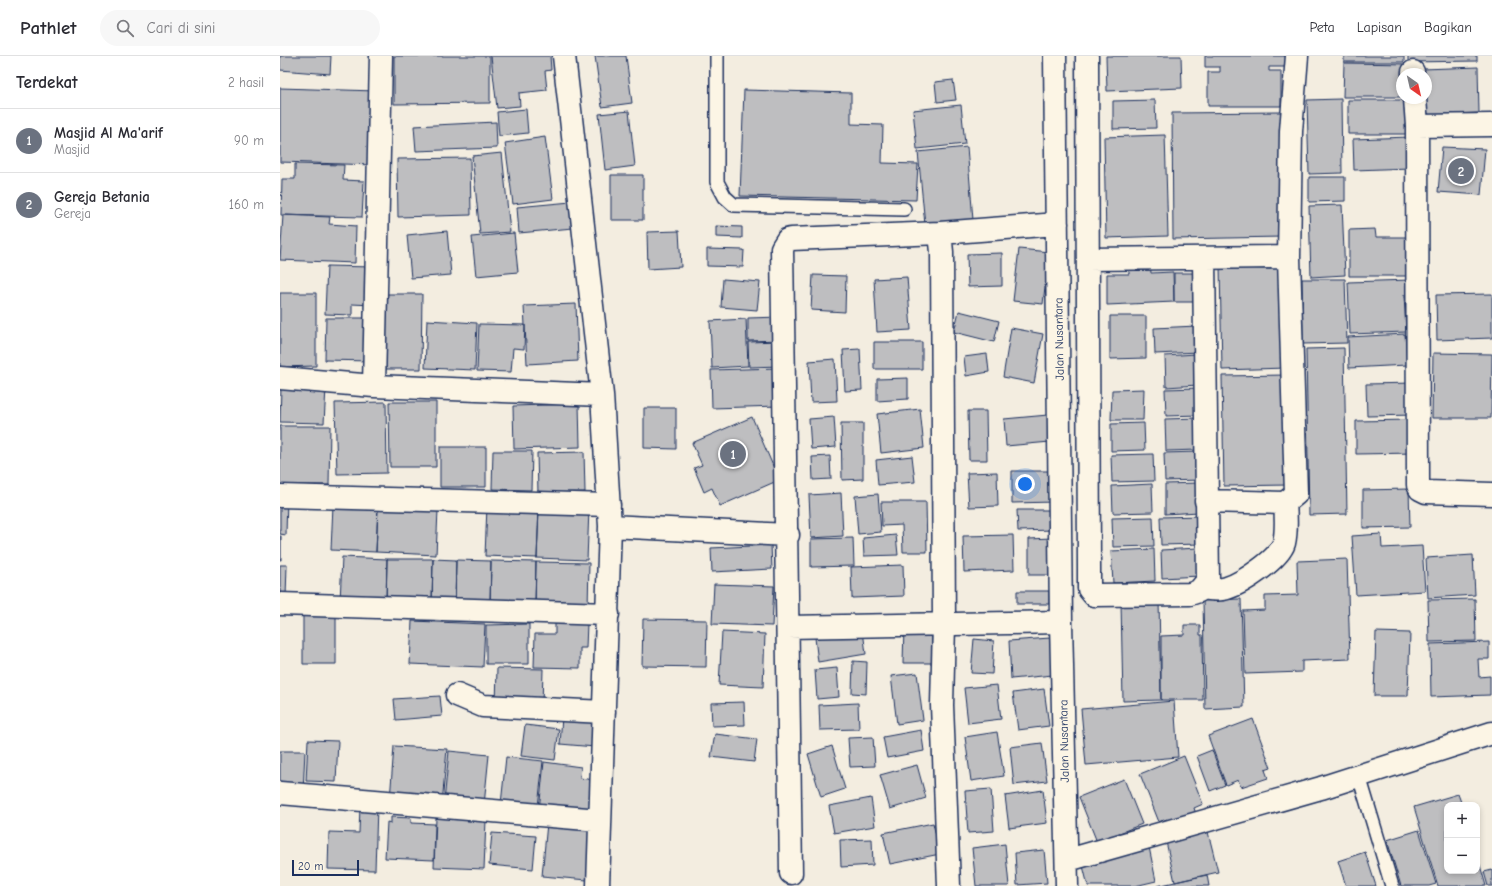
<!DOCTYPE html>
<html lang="id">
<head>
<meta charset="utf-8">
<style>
	:root { --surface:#fff; --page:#f7f7f7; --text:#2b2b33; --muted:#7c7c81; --line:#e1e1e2; --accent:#1f6fb2 }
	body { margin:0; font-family:"Comic Neue",sans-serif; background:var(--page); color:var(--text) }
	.controls { position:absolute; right:12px; bottom:12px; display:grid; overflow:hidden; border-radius:8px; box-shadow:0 2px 6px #0003 }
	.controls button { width:36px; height:36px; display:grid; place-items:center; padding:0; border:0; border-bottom:1px solid var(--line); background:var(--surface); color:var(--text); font:20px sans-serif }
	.compass { position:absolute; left:1116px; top:12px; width:36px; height:36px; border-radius:50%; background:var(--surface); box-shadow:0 2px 6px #0003; rotate:146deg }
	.scale { position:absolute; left:12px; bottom:10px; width:67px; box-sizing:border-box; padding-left:4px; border:2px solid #1b2f5e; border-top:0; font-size:11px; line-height:14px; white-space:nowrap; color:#1b2f5e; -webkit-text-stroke:3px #fcf5e5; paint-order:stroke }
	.you { position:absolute; left:745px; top:428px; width:14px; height:14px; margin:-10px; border:3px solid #fff; border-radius:50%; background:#1a73e8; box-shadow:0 0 0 6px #1a73e833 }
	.badge { display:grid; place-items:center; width:26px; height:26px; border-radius:50%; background:var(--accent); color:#fff; font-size:13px; font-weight:700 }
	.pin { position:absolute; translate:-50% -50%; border:2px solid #fff; box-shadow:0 1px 4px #0006 }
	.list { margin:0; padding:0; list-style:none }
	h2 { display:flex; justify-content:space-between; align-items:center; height:52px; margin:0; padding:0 16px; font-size:17px }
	h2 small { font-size:13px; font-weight:400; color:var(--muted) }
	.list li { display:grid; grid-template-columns:26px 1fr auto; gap:12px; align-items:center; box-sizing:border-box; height:64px; padding:0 16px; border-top:1px solid var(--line) }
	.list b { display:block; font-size:15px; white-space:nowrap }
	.list p { margin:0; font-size:13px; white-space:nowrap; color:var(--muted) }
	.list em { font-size:13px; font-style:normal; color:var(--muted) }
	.icon { flex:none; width:22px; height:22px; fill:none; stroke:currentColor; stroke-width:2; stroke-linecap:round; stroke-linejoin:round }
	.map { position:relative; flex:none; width:1212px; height:830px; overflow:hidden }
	header { display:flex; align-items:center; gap:24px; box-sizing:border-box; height:56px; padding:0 20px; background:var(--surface); border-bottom:1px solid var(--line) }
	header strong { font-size:19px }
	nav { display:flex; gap:22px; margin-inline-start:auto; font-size:14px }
	.search { width:280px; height:36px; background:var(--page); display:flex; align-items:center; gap:10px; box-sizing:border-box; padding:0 14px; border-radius:22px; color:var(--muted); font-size:15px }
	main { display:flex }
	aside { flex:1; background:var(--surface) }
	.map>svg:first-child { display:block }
	.building { fill:#bebec0; stroke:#1b2f5e }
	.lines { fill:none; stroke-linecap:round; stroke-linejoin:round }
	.service-casing { stroke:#1b2f5e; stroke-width:16 }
	.minor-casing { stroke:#1b2f5e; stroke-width:25 }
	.service { stroke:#fcf5e5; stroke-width:13 }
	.minor { stroke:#fcf5e5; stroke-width:22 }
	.labels { text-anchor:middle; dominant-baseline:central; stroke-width:3; stroke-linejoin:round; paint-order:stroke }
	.street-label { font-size:12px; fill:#1b2f5e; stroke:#fcf5e5 }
</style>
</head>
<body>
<header>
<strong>Pathlet</strong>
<div class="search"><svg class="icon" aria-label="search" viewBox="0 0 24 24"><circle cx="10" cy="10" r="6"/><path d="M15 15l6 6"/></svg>Cari di sini</div>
<nav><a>Peta</a><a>Lapisan</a><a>Bagikan</a></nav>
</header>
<main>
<aside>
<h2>Terdekat<small>2 hasil</small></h2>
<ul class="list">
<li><span class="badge" style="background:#6b7280">1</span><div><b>Masjid Al Ma'arif</b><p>Masjid</p></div><em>90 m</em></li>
<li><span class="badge" style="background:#6b7280">2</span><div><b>Gereja Betania</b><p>Gereja</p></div><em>160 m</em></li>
</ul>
</aside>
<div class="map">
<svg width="1212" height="830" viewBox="0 0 1212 830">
	<rect width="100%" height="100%" fill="#f3ede0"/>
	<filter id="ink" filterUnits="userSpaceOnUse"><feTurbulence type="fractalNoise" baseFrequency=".025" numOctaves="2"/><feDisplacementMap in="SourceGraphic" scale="8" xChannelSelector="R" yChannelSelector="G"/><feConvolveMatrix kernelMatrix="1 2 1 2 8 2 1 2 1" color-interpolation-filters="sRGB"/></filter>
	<g filter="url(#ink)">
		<!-- building -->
		<path class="building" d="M0,0H51L50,18L0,14Z
			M114,0H210V47L114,48Z
			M211,0H270L271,14L265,15L267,34L239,37L240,50L217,52Z
			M315,0H346L352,47L322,51Z
			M826,0H901L902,32L827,35Z
			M925,0H1011V11H989V15H1001V50H928V16H940V11H925Z
			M1064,0H1124V6H1064Z
			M1128,0H1197V5L1128,6Z
			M1064,7L1129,8L1122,18V41H1063Z
			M1198,11L1199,57L1145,59L1146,18H1144L1143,13Z
			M673,24L676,44L657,46L655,26Z
			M0,32L96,35L94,109L0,106Z
			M464,34L571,37V68L603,69L602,107L638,108L636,144L460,140Z
			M1061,43L1062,117L1029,118L1027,44Z
			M875,44L876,72L833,73V45Z
			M1068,44H1129V78H1068Z
			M681,49L685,88L637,93L633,54Z
			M246,53L248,77L219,80L217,56Z
			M349,55L355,110L325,114L319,58Z
			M1001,56L1002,181L893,183L892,57Z
			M216,66L217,92L136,95L134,70Z
			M885,79L888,180L826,182L824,81Z
			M265,81L273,143L233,148L225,87Z
			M1130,81V112L1074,114L1073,83Z
			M687,91L693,164L645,169L638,96Z
			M1162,91L1205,93L1201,139L1158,136Z
			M222,97L230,176L200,178L192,100Z
			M190,102L191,159L118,161L117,103Z
			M15,108L64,109L63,124L84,125L82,161L1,159L2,123H15Z
			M331,119H363V164H331Z
			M1029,121H1065V145L1029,146Z
			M291,146L293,172L239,177L237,151Z
			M1062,149L1065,219L1031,221L1029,150Z
			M3,159L50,161L49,168L76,170L75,207L0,204Z
			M436,170L462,171V182L436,181Z
			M1095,173L1096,181H1133V220H1069V174Z
			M167,175L171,219L131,222L127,179Z
			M399,175L401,211L368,213L367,176Z
			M234,177L238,216L196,220L192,181Z
			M427,193L464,194L463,211L427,210Z
			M739,193L769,196L763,248L733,245Z
			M722,197V230L688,231L687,198Z
			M849,205H870L871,217L893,216L894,246L827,249V218H849Z
			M1004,208L1006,312L942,314L940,210Z
			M47,210L93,211L92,249L72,248V259L45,258Z
			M894,217H919V246H894Z
			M533,219L566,220L565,256L531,254Z
			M627,221L631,274L597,276L594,223Z
			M443,223L480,226L477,254L441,251Z
			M1022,223H1065L1067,287L1023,288Z
			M1130,224L1131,239H1124L1126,276L1070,278L1068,226Z
			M0,237H36V310L0,311Z
			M105,238H142L141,313H105Z
			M1212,238V282L1157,284L1156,239Z
			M296,248L298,305L247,308L244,250Z
			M679,255L719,265L714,286L674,276Z
			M830,260H866V302L830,303Z
			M501,261V284L468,285V262Z
			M46,262H91L90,305L45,304Z
			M466,263L468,310L432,312L430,265Z
			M147,264L197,267L195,314L145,312Z
			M199,268L245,269L244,293L233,292L231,316L197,315Z
			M917,270L918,296L875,298L874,272Z
			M731,272L763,278L754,327L723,321Z
			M1125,278L1127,309L1069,312L1068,281Z
			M500,285V310L469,311L468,286Z
			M594,286H642V313H594Z
			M1064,292L1067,458L1029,459L1026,293Z
			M580,293L582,334L565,335L563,294Z
			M1153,297L1212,298L1211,362H1152Z
			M707,298L709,316L686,320L684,301Z
			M916,298L918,329L886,331L885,300Z
			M555,303L557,345L531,346L529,305Z
			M498,312L499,350L432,352L431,314Z
			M1006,319L1008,429L944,430L942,320Z
			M628,322V343L597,345V323Z
			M1134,327V359L1087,360L1086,328Z
			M1,331L46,332L44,367L0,366Z
			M918,332L919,359L886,360L885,333Z
			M864,333L863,364H831L832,334Z
			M106,346L107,417L57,418L55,347Z
			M109,346H156V411H110Z
			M299,348L300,391L234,393L233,350Z
			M364,352H396V393L364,392Z
			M640,353L644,392L601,397L597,358Z
			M688,355H706L707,404H689Z
			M768,359L770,386L726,390L724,363Z
			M472,361L499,424L440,450L432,432L424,436L414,412L422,409L412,387Z
			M554,361L556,391L531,393L529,363Z
			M917,362L918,394L886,395L885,363Z
			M1131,364L1136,397L1076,398V365Z
			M561,367H583V423L562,424Z
			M864,367L865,394L831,395V368Z
			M0,370H50L49,429H0Z
			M160,391H206V431H160Z
			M213,395H252L251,434L212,433Z
			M304,396L305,436L258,437L257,397Z
			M919,396L920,424L885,425L884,397Z
			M873,398L874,425L832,426L831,399Z
			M550,400L551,423L533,424L532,401Z
			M632,400L635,426L598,429L596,404Z
			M732,415H774L775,446L732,447Z
			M717,416L718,450L689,451L687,417Z
			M918,427L919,456L885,458V428Z
			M872,428L873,456L833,457L832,430Z
			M1129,433L1130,471L1083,472V434Z
			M561,437L563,480L531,482L529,439Z
			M598,438L601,476L578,478L575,440Z
			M0,441H7L6,479L0,478Z
			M601,446H646L647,496H623L622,469L602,470Z
			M53,449L98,451L96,496L51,494Z
			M207,450L259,452L257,502L205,500Z
			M98,451L158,454L156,499L96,496Z
			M259,452L309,453L307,504L257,502Z
			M737,454H773V474L738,475Z
			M921,460V488L881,489L880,461Z
			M873,461L874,490L833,491L832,462Z
			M1101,478L1102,492L1142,490L1145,535L1076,539L1072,480Z
			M616,479L618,499L584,500L583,482Z
			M733,479L734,514L684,516L683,480Z
			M0,480H1V504H0Z
			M573,482L574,510L531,511V483Z
			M772,482V519H749V483Z
			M491,489L492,513L432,516L431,492Z
			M918,492L919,520L882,522L881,494Z
			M874,493L875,525L833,527L831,495Z
			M1193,499L1195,539L1148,542L1146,502Z
			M62,501L107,503L106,547L60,546Z
			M107,503H153L152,548L106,547Z
			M153,503L176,504L175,548H152Z
			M1067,503L1070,603L1022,605V616L965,618L963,555L985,554V540L1018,539L1017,505Z
			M176,504L211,505L210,549L175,548Z
			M211,505L256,506L255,550L210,549Z
			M256,506L309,507L308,551L255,550Z
			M0,509H7L6,541H0Z
			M623,509L624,540L572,542L571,511Z
			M434,528L494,530L492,570L432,568Z
			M737,535H769V548H737Z
			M961,543L964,651L925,653L923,544Z
			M1195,543L1196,585L1149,586L1148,544Z
			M879,545L881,644L843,645L841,546Z
			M23,555H56V608H23Z
			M363,563L427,564L426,611L362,610Z
			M132,565L205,568L203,611L130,608Z
			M275,567H307L306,592H300V612L254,611L255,578H275Z
			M249,568V608H206V569Z
			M904,569H920V579H922L923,644H881V580L904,579Z
			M624,571H652V607H623Z
			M583,575L586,598L538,606L535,582Z
			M442,576L485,578L483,631L439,629Z
			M1096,576L1130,577L1128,640H1094Z
			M770,582L773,619L731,623L729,585Z
			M694,583L714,585L712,618L691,617Z
			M1209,586V603H1198L1199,621L1210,620V639L1151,641L1150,588Z
			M573,605L587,606L586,638L572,637Z
			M217,612L263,613L262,650L216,649Z
			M557,612L559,641L537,643L535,614Z
			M637,617L643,664L617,668L611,620Z
			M717,629L721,663L688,667L684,632Z
			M764,633L769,670L738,674L733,637Z
			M160,640L162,660L116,664L114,643Z
			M894,645L898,701L806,709L801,653Z
			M464,646L465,669L432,670L431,647Z
			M578,647L579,673L540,674L539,649Z
			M282,661L318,664L315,691L280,688Z
			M973,663L991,712L985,714L988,722L961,731L958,724L946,729L928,680Z
			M245,669L279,673L275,704L241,700Z
			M641,674L644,695L607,702L603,681Z
			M717,676L724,720L691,725L685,681Z
			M435,678L477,683L474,706L431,701Z
			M593,681L595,710L570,711L568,682Z
			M28,684L58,685L56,726L26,725Z
			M762,687L767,725L734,729L730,691Z
			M114,690L167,693L162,748L110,744Z
			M552,690L565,733L541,741L528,698Z
			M932,694L945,729L930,735L917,700Z
			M0,695H25L23,737H0Z
			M169,695L209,699L204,749L164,746Z
			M904,700L923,748L914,752L916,758L889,769L887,763L879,766L860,718Z
			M226,701L263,705L258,751L221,748Z
			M264,706L301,711L300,722L314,724L310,759L259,754Z
			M637,709L646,742L610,753L600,719Z
			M844,723L862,768L817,786L799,741Z
			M711,733L714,775L688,777L685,735Z
			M763,734L767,767L729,772L725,740Z
			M1178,738L1182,749H1167V815H1197V799L1206,830H1158L1134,751Z
			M591,742L595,770L554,777L549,750Z
			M80,750H97L95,814L48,813L49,776L79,777Z
			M111,761L131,762V767L155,768L154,804L105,802L107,766L111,767Z
			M156,762L206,764L204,813L154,811Z
			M267,767L312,771L307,824L262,820Z
			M653,767L660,798L610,808L603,777Z
			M927,772L938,816L895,826L885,781Z
			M1139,774L1156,828L1149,830H1121L1107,784Z
			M212,777L256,780L253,813L209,809Z
			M592,783L593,809L561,811L560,784Z
			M725,788L729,830H696L692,792Z
			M869,791L876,825L855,830H808L802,806Z
			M764,794L767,827L737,829L735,797Z
			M1085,796L1096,830H1066L1058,805Z
			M1212,814V830H1208L1204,816Z
			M927,819L929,830H877Z"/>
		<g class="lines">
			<defs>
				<path id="service" d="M437,0V126L445,141L454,149L624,153
					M1079,720L1112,830"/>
				<path id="minor" d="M101,0L94,330L322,339
					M284,0L322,339L330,470L318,830
					M807,0L809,513V533L814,539L910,538L919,535L928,524L924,202
					M1133,16V18
					M1135,42L1137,70L1138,429L1140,433L1146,436L1212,438
					M1137,70L1212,69
					M660,177L662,196L664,568L662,649L669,830
					M808,203L1009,201
					M0,322L94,330
					M0,440L329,449
					M926,445L1005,447L1016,438L1009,201L1011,75L1017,0
					M330,470L508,479
					M922,532C930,533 939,535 947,532C963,527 999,503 1004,487C1007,474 1006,460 1005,447
					M0,548L328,558
					M781,566L787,830
					M508,571L781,566L775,0
					M177,639L203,650L324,656
					M0,737L319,764
					M788,804L1041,732L1212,677
					M511,817L502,192L507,184L511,183L660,177L777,168"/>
			</defs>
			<!-- service casing -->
			<use href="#service" class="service-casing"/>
			<!-- minor casing -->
			<use href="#minor" class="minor-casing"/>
			<!-- service -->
			<use href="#service" class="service"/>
			<!-- minor -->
			<use href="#minor" class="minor"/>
		</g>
	</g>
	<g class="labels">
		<!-- street labels -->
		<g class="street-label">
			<text transform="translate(779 283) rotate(-91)">Jalan Nusantara</text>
			<text transform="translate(784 685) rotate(-91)">Jalan Nusantara</text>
		</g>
	</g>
</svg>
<div class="controls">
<button>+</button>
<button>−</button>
</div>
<svg class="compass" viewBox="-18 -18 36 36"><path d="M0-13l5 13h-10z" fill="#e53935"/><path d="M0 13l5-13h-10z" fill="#7c7c81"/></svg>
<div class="scale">20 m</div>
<div class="you"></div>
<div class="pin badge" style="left:453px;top:398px;background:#6b7280">1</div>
<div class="pin badge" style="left:1181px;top:115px;background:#6b7280">2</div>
</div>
</main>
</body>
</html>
